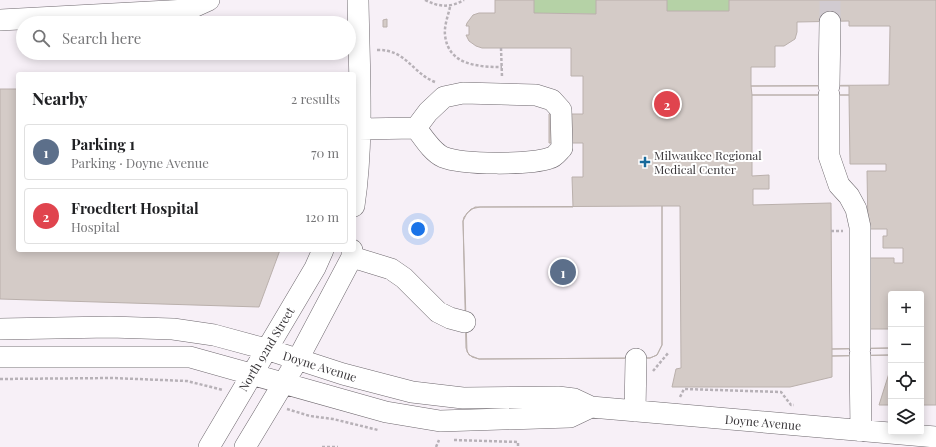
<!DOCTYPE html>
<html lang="en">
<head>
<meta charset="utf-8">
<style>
	:root { --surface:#fff; --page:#f6f6f6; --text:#202124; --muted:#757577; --line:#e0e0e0; --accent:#db2777 }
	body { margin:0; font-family:"Playfair Display",serif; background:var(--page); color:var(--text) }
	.controls { position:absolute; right:12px; bottom:12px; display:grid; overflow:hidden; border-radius:4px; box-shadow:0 2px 10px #0003 }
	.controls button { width:36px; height:36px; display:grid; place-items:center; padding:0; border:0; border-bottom:1px solid var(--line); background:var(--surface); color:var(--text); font:20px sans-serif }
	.you { position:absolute; left:418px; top:229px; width:14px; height:14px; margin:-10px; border:3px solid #fff; border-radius:50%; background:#1a73e8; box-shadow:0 0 0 6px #1a73e833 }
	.badge { display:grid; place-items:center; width:26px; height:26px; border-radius:50%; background:var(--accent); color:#fff; font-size:13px; font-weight:700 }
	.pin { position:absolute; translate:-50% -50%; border:2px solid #fff; box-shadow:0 1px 4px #0006 }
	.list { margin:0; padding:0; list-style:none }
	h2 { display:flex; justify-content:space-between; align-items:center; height:52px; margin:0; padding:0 16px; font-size:17px }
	h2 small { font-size:13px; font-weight:400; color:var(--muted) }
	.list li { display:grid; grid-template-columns:26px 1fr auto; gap:12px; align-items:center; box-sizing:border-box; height:56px; margin:0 8px 8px; padding:0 8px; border:1px solid var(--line); border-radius:4px }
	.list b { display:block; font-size:15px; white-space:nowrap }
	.list p { margin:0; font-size:13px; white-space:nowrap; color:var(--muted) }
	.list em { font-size:13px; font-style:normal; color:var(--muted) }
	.icon { flex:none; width:22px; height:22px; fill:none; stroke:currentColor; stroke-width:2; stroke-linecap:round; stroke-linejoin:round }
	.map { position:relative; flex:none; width:936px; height:447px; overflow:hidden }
	.search { position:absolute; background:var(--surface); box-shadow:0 2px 10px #0003; left:16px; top:16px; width:340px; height:44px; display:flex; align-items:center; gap:10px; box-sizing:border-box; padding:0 14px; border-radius:22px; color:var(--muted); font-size:15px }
	.panel { position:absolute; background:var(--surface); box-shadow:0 2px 10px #0003; left:16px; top:72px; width:340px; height:180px; border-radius:4px }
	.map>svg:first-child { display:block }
	.green { fill:#b5d2a6 }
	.building { fill:#d4cbc7; stroke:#bab0ac; fill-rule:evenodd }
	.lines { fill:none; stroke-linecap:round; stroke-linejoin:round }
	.minor-tunnel { stroke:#d1cbd1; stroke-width:21; stroke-dasharray:21 10; stroke-linecap:butt }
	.minor-casing { stroke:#6e686e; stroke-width:22 }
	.path { stroke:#b7b1b7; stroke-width:2.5; stroke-dasharray:3 2; stroke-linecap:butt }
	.minor { stroke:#fff; stroke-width:21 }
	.poi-dot { fill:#196a9b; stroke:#fff; stroke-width:1.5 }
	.labels { text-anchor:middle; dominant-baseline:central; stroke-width:4; stroke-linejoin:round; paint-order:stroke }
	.poi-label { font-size:12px; fill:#3a373a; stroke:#fff; text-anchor:start }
	.street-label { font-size:12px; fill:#3a373a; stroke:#fff }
</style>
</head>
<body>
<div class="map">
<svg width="936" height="447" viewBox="0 0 936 447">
	<rect width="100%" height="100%" fill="#f7f0f7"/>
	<!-- green -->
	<path class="green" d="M534,0H596V14L534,13Z
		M667,0H729V11H667Z"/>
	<!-- building -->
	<path class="building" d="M495,0H534V13L596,14V0H667V11H729V0H936V405H921V294H891V329H869V258H894V263H903V248H883V236H887V229H868L867,171H886V164H850L849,95H752V176L769,175V189H753V205L831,203L832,349L891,348V355L832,356V377L790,387H672L676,369L681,368L680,206H662V345L657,355L650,358L479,359L469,355L466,348L463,221L467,213L475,207H573L572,177H583V143H549V114H583V76H571V48H482L476,46L469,41L466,35H469V26H466L467,23L473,15L479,13H495ZM849,21V26H890L889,85L751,86V67H775V46H784L795,39L797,32V22Z
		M387,19V27H383V20Z
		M751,86H849V95H752Z
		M0,89H18V250H280L259,307L0,299Z
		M662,206V345L657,355L650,358L479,359L472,357L467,352L463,221L464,217L471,209L480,207Z
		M891,348V355L832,356V349Z
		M891,367V405H879Z"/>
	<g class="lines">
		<!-- minor-tunnel -->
		<path class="minor-tunnel" d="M830,22V0"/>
		<defs>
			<path id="minor" d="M0,20L187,10L209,0
				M829,86L830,22
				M463,93L536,95L552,100L561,110L562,148C558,152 555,157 550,158C529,165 463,165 443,157C432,152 423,137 416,128L428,112L444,97Z
				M829,95V156L839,185L849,196L856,209L860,227V348
				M359,129L416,128
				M354,206C364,139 359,68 358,0
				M352,257L391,269L404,278L438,312L450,318L465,322
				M0,329L110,327L173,329L214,335L266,349L343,374L412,392L463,398L558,397L574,399L591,407L936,437
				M860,355L861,431
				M0,357H190L386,412L440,421L570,417L591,407
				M635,411L636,359
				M209,447L315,268L323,250
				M245,447L298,359L352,257V250"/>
		</defs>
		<!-- minor casing -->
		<use href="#minor" class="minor-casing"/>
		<!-- path -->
		<path class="path" d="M425,0C439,7 450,8 464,0
			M450,7C448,16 444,26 445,35C448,65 478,67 502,67
			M501,48L502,77
			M377,50C406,49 412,73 435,82
			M831,231H843
			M653,371L669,352
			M0,379L112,378L187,381L223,390
			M680,397L684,389L781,392L791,405H794
			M287,409L310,416L333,419L378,430
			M454,440L518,442V447
			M322,447H338
			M436,447L439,440"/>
		<!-- minor -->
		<use href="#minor" class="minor"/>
	</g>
	<!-- markers -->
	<path class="poi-dot" d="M643 156h4v4h4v4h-4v4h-4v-4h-4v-4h4z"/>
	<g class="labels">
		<!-- poi labels -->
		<g class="poi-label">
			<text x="654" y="155">Milwaukee Regional<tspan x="654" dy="14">Medical Center</tspan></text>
		</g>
		<!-- street labels -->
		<g class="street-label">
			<text transform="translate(266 349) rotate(-59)">North 92nd Street</text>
			<text transform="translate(320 366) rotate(17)">Doyne Avenue</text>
			<text transform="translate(763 422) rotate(5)">Doyne Avenue</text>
		</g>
	</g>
</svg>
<div class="controls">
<button>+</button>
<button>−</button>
<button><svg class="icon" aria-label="locate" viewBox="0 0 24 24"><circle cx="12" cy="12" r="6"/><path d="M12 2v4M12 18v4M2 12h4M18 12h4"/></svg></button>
<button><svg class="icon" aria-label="layers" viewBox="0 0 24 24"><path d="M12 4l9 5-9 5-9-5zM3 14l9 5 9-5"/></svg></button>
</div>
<div class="you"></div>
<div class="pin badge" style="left:563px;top:272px;background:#5c6f8a">1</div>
<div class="pin badge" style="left:667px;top:104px;background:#e0444e">2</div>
<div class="search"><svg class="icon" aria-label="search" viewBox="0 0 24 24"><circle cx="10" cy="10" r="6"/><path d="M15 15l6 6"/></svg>Search here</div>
<section class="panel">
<h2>Nearby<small>2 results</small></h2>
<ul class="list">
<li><span class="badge" style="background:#5c6f8a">1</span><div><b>Parking 1</b><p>Parking · Doyne Avenue</p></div><em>70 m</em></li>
<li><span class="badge" style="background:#e0444e">2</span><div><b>Froedtert Hospital</b><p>Hospital</p></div><em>120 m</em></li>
</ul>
</section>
</div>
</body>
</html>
